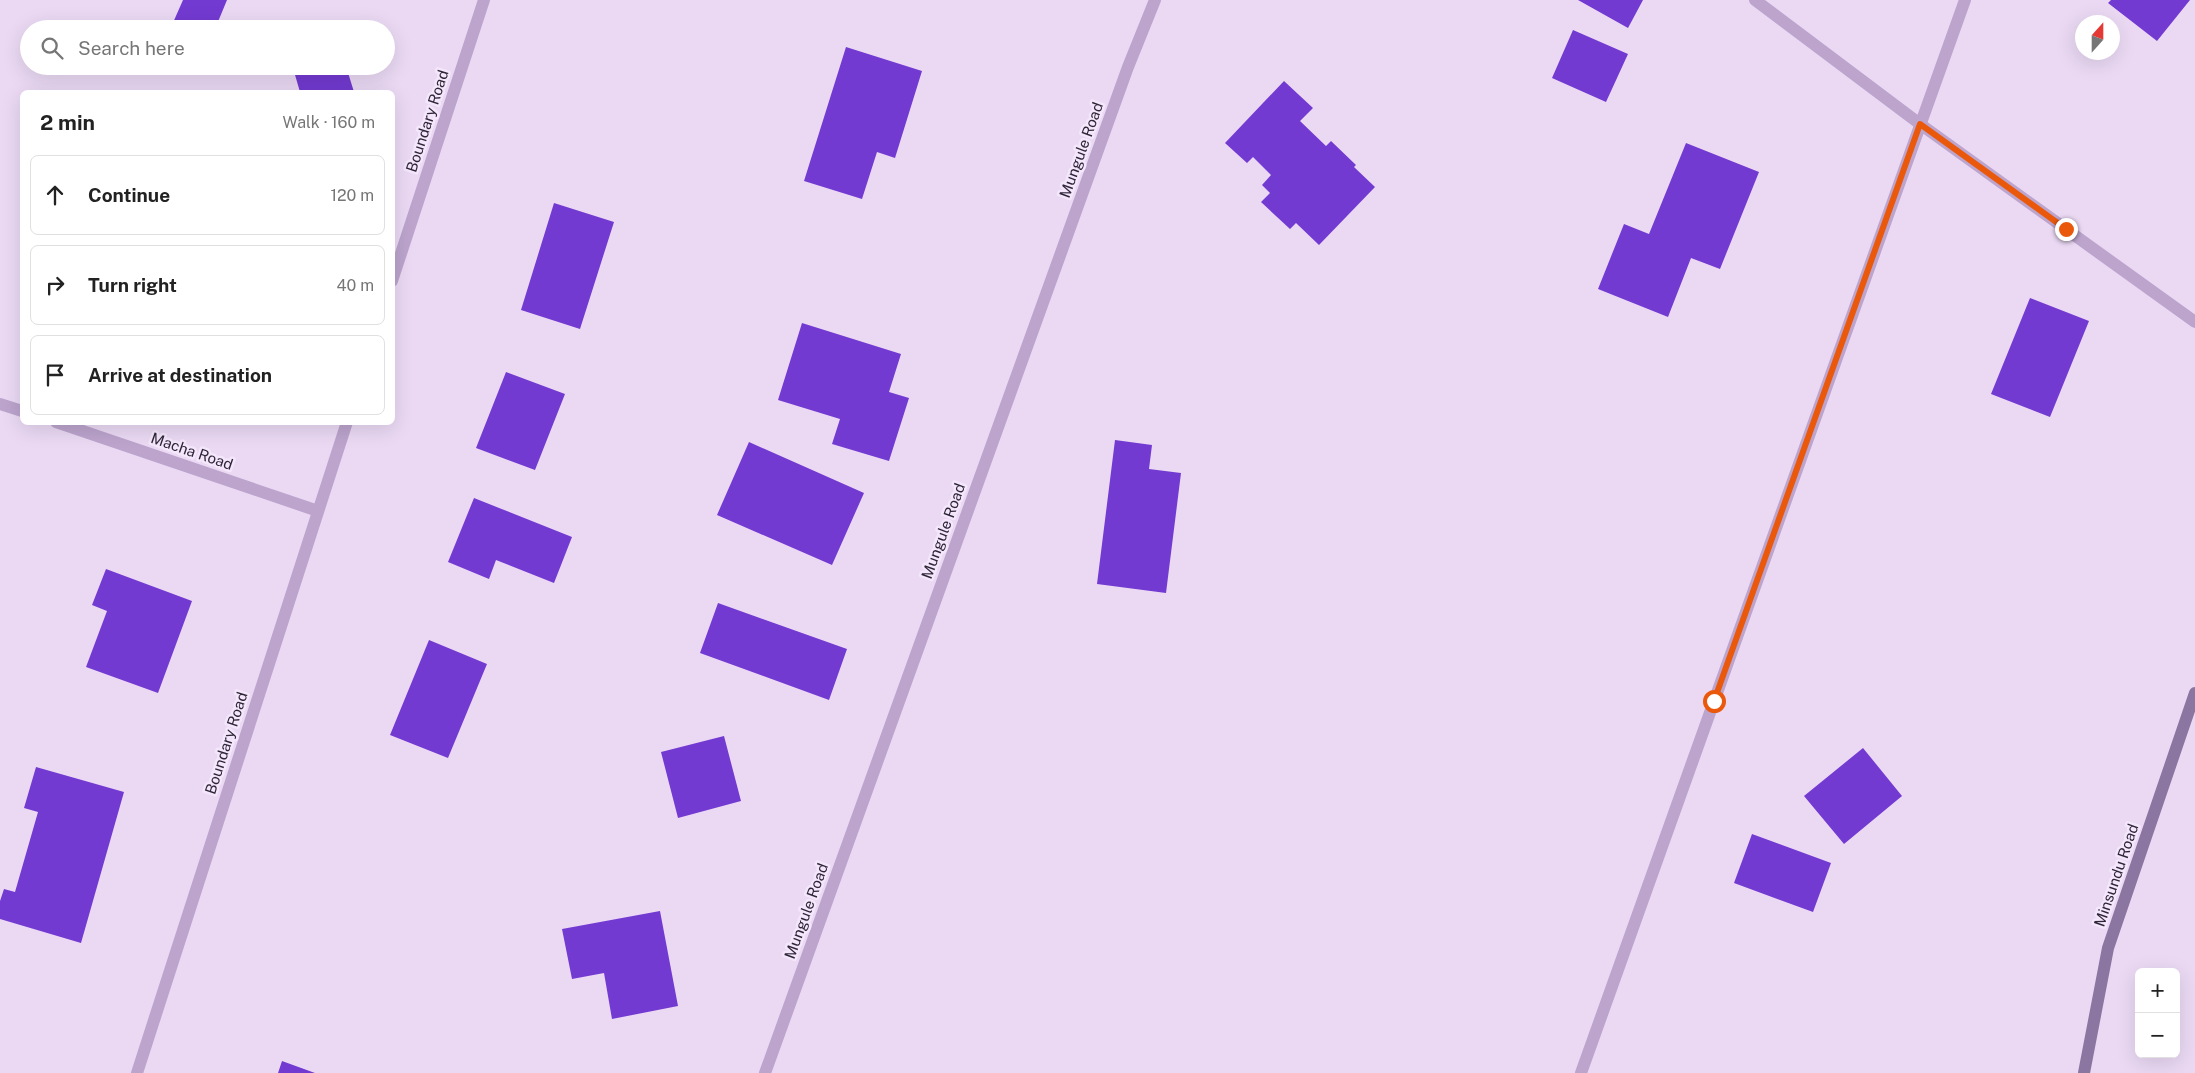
<!DOCTYPE html>
<html lang="en">
<head>
<meta charset="utf-8">
<style>
	:root { --surface:#fff; --page:#f2f2f2; --text:#222; --muted:#767676; --line:#e0e0e0 }
	body { margin:0; font-family:"Public Sans",sans-serif; background:var(--page); color:var(--text) }
	.controls { position:absolute; right:15px; bottom:15px; display:grid; overflow:hidden; border-radius:8px; box-shadow:0 5px 20px #0002 }
	.controls button { width:45px; height:45px; display:grid; place-items:center; padding:0; border:0; border-bottom:1px solid var(--line); background:var(--surface); color:var(--text); font:25px sans-serif }
	.compass { position:absolute; left:2075px; top:15px; width:45px; height:45px; border-radius:50%; background:var(--surface); box-shadow:0 5px 20px #0002; rotate:21deg }
	.stop { position:absolute; width:15px; height:15px; margin:-11px; border:4px solid #ea580c; border-radius:50%; background:#fff }
	.stop.end { background:#ea580c; border-color:#fff; box-shadow:0 1px 5px #0008 }
	.list { margin:0; padding:0; list-style:none }
	h2 { display:flex; justify-content:space-between; align-items:center; height:65px; margin:0; padding:0 20px; font-size:21px }
	h2 small { font-size:16px; font-weight:400; color:var(--muted) }
	.list li { display:grid; grid-template-columns:32px 1fr auto; gap:15px; align-items:center; box-sizing:border-box; height:80px; margin:0 10px 10px; padding:0 10px; border:1px solid var(--line); border-radius:8px }
	.list b { display:block; font-size:19px; white-space:nowrap }
	.list em { font-size:16px; font-style:normal; color:var(--muted) }
	.icon { flex:none; width:28px; height:28px; fill:none; stroke:currentColor; stroke-width:2; stroke-linecap:round; stroke-linejoin:round }
	.map { position:relative; flex:none; width:2195px; height:1073px; overflow:hidden }
	.search { position:absolute; background:var(--surface); box-shadow:0 5px 20px #0002; left:20px; top:20px; width:375px; height:55px; display:flex; align-items:center; gap:12px; box-sizing:border-box; padding:0 18px; border-radius:28px; color:var(--muted); font-size:19px }
	.panel { position:absolute; background:var(--surface); box-shadow:0 5px 20px #0002; left:20px; top:90px; width:375px; height:335px; border-radius:8px }
	.map>svg:first-child { display:block }
	.building { fill:#733ad1 }
	.lines { fill:none; stroke-linecap:round; stroke-linejoin:round }
	.street { stroke:#bca4cd; stroke-width:12 }
	.secondary { stroke:#8b75a1; stroke-width:12 }
	.route { stroke:#ea580c; stroke-width:6 }
	.labels { text-anchor:middle; dominant-baseline:central; stroke-width:5; stroke-linejoin:round; paint-order:stroke }
	.street-label { font-size:15px; fill:#2e2638; stroke:#f4e6fb }
</style>
</head>
<body>
<div class="map">
<svg width="2195" height="1073" viewBox="0 0 2195 1073">
	<rect width="100%" height="100%" fill="#ebd9f4"/>
	<!-- building -->
	<path class="building" d="M183,0H227L215,29H182L172,25Z
		M1578,0H1643L1628,28Z
		M2111,0H2190L2157,41L2108,3Z
		M1573,30L1628,54L1606,102L1552,78Z
		M846,47L922,71L895,158L877,152L862,199L804,181Z
		M298,66H346L354,92H300L293,68Z
		M1284,81L1313,108L1300,121L1326,146L1331,141L1356,165L1354,167L1375,187L1319,245L1296,223L1290,229L1261,202L1270,193L1262,185L1271,175L1253,157L1247,163L1225,143Z
		M1686,143L1759,172L1720,269L1691,258L1668,317L1598,289L1624,224L1649,234Z
		M554,203L614,222L580,329L521,310Z
		M2030,298L2089,321L2050,417L1991,394Z
		M802,323L901,354L889,392L909,398L889,461L832,444L840,419L778,400Z
		M506,372L565,394L535,470L476,448Z
		M1115,440L1152,445L1149,469L1181,473L1166,593L1097,584Z
		M749,442L864,493L832,565L717,515Z
		M474,498L572,537L554,583L496,560L489,579L448,562Z
		M106,569L192,601L158,693L86,667L107,611L92,605Z
		M718,603L847,649L829,700L700,653Z
		M429,640L487,664L448,758L390,735Z
		M724,736L741,801L678,818L661,752Z
		M1863,748L1902,796L1844,844L1804,796Z
		M36,767L124,792L81,943L0,919V901L4,889L15,892L38,812L24,808Z
		M1752,834L1831,863L1813,912L1734,883Z
		M660,911L678,1006L612,1019L604,973L572,979L562,929Z
		M282,1061L315,1073H278Z"/>
	<g class="lines">
		<!-- street -->
		<path class="street" d="M1755,0L1920,124L2195,322
			M392,281L484,0
			M0,404L22,411
			M56,422L318,511
			M137,1073L347,422
			M765,1073L1128,67L1155,0
			M1581,1073L1965,0"/>
		<!-- secondary -->
		<path class="secondary" d="M2084,1073L2108,948L2195,693"/>
	</g>
	<g class="lines">
		<!-- route -->
		<path class="route" d="M1714,701L1920,124L2066,229"/>
	</g>
	<g class="labels">
		<!-- street labels -->
		<g class="street-label">
			<text transform="translate(427 121) rotate(-72)">Boundary Road</text>
			<text transform="translate(1081 150) rotate(-70)">Mungule Road</text>
			<text transform="translate(192 451) rotate(19)">Macha Road</text>
			<text transform="translate(943 531) rotate(-70)">Mungule Road</text>
			<text transform="translate(226 743) rotate(-72)">Boundary Road</text>
			<text transform="translate(2116 875) rotate(-71)">Minsundu Road</text>
			<text transform="translate(806 911) rotate(-70)">Mungule Road</text>
		</g>
	</g>
</svg>
<div class="controls">
<button>+</button>
<button>−</button>
</div>
<svg class="compass" viewBox="-18 -18 36 36"><path d="M0-13l5 13h-10z" fill="#e53935"/><path d="M0 13l5-13h-10z" fill="#767676"/></svg>
<div class="stop" style="left:1714px;top:701px"></div>
<div class="stop end" style="left:2066px;top:229px"></div>
<div class="search"><svg class="icon" aria-label="search" viewBox="0 0 24 24"><circle cx="10" cy="10" r="6"/><path d="M15 15l6 6"/></svg>Search here</div>
<section class="panel">
<h2>2 min<small>Walk · 160 m</small></h2>
<ul class="list">
<li><svg class="icon" aria-label="ahead" viewBox="0 0 24 24"><path d="M12 20V5M6 11l6-6 6 6"/></svg><div><b>Continue</b></div><em>120 m</em></li>
<li><svg class="icon" aria-label="right" viewBox="0 0 24 24"><path d="M7 20v-9h11M14 6l5 5-5 5"/></svg><div><b>Turn right</b></div><em>40 m</em></li>
<li><svg class="icon" aria-label="arrive" viewBox="0 0 24 24"><path d="M6 21V4h12l-3 4 3 4H6"/></svg><div><b>Arrive at destination</b></div></li>
</ul>
</section>
</div>
</body>
</html>
